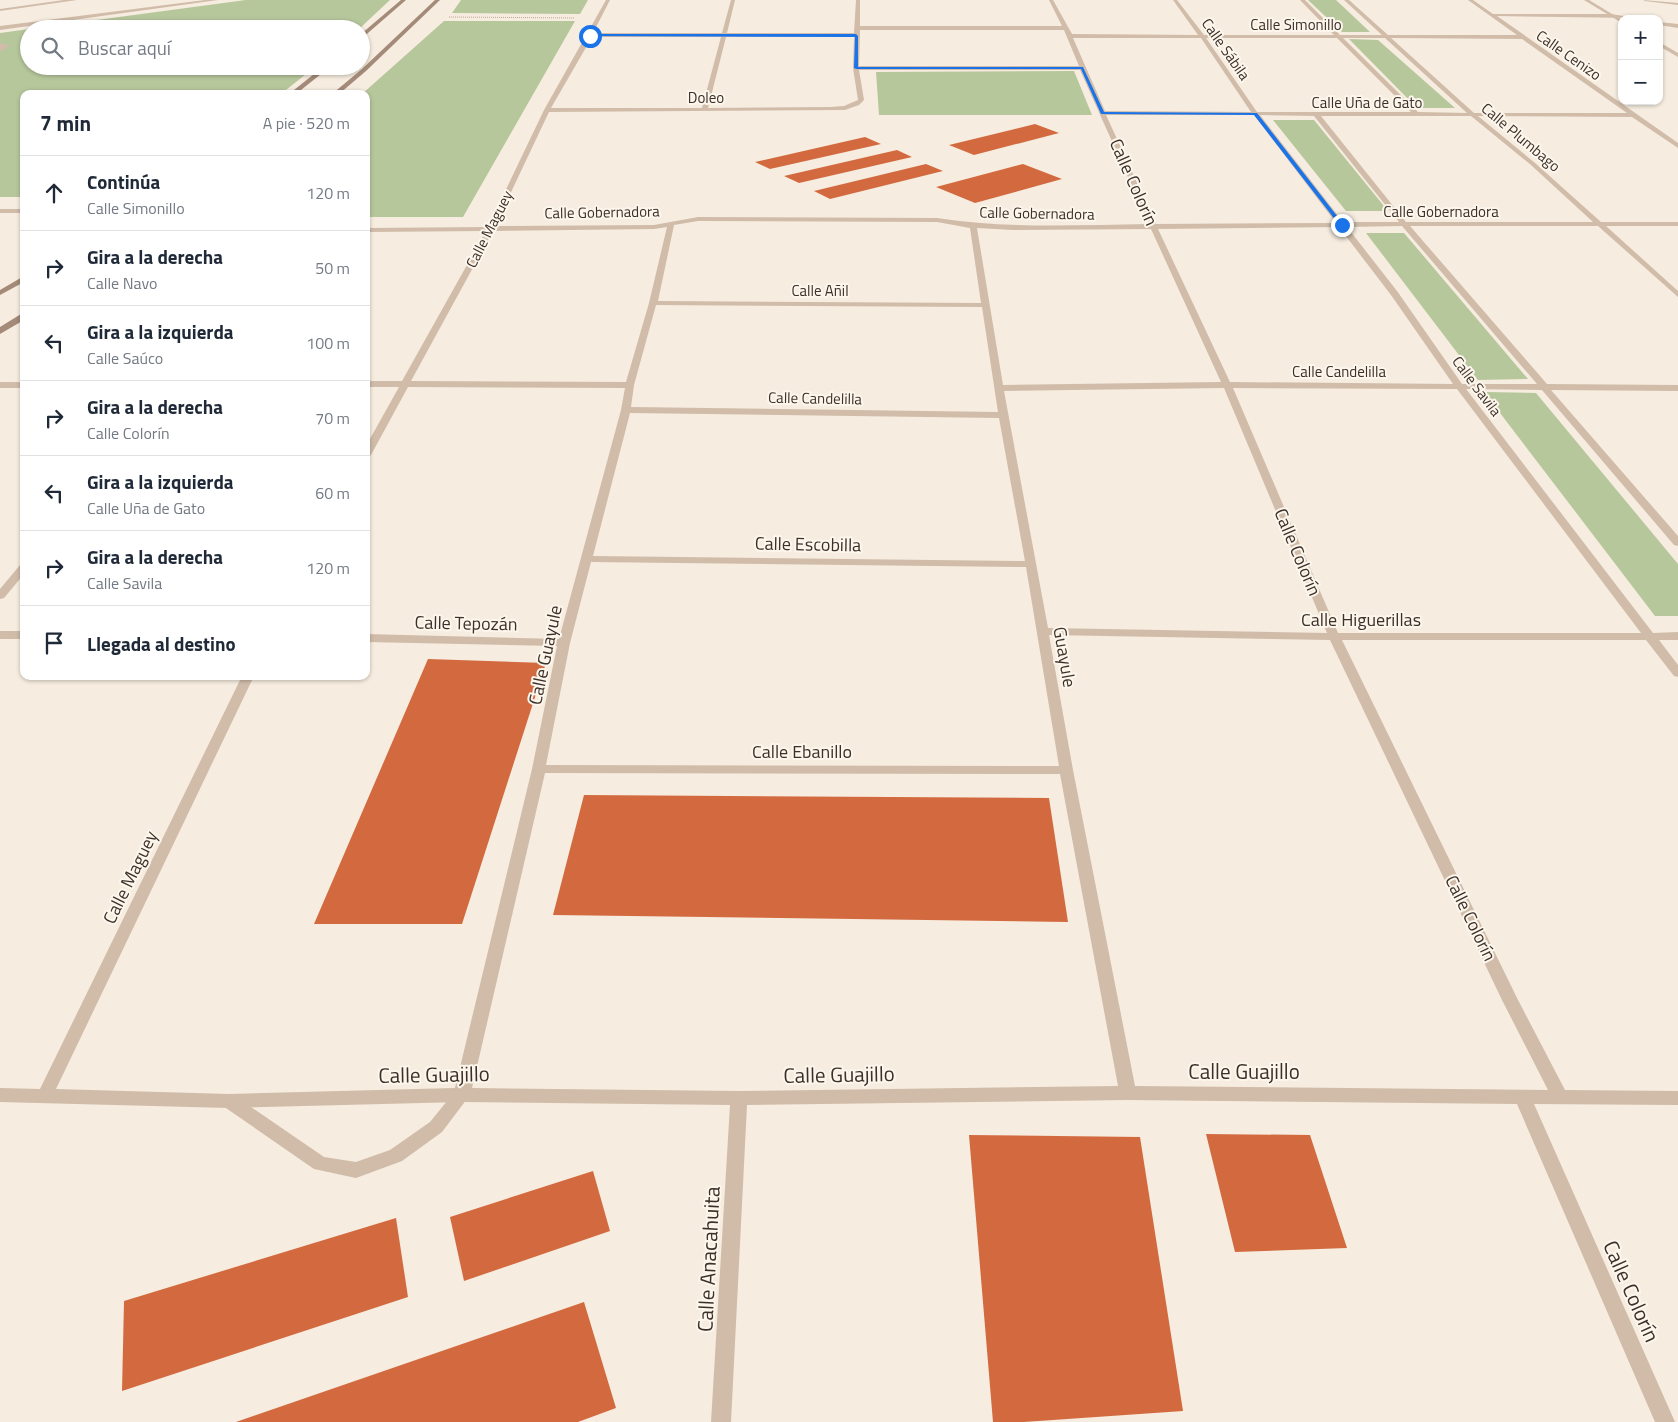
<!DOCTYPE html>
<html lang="es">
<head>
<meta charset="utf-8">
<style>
	:root { --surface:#fff; --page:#f2f2f3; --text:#1f2937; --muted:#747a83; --line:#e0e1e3 }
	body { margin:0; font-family:"Titillium Web",sans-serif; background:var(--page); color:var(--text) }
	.controls { position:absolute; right:15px; top:15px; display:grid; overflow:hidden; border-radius:10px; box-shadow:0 1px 4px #0004 }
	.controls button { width:45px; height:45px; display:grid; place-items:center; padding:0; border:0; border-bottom:1px solid var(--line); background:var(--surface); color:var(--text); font:25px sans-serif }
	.stop { position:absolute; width:15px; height:15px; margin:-11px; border:4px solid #1a73e8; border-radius:50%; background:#fff }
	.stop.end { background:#1a73e8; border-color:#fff; box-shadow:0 1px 5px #0008 }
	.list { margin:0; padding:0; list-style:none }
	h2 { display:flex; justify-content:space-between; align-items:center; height:65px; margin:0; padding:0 20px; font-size:21px }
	h2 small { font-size:16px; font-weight:400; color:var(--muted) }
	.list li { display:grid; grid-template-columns:32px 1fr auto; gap:15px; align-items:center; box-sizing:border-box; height:75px; padding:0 20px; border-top:1px solid var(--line) }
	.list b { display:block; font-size:19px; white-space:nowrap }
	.list p { margin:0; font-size:16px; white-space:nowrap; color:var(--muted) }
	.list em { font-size:16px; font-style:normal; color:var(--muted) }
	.icon { flex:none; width:28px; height:28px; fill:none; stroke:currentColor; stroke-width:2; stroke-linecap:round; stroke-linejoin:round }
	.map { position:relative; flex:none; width:1678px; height:1422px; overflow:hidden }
	.search { position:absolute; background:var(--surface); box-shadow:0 1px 4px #0004; left:20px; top:20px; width:350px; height:55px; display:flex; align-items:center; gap:12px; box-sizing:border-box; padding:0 18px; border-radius:28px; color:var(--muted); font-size:19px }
	.panel { position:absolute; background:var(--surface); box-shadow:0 1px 4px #0004; left:20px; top:90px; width:350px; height:590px; border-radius:10px }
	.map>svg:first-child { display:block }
	.green { fill:#b7c79c }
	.building { fill:#d36a3f }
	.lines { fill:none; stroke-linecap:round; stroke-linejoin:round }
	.path { stroke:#bca693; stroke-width:1; stroke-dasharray:1 1; stroke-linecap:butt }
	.service { fill:#d0bca9; fill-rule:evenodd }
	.minor { fill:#d0bca9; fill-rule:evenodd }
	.tertiary { fill:#d0bca9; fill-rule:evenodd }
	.secondary { fill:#a48b79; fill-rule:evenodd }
	.route { fill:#1a73e8 }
	.labels { text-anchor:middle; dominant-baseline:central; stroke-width:4; stroke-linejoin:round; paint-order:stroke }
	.far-street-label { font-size:15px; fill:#3c3029; stroke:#fcf6ec }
	.street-label { font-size:18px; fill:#3c3029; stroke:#fcf6ec }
	.near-street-label { font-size:21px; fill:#3c3029; stroke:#fcf6ec }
</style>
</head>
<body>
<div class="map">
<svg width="1678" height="1422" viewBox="0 0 1678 1422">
	<rect width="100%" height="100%" fill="#f6ecdf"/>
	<!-- green -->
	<path class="green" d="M246,0H390L359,29H29Z
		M461,0H588L580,14L452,13Z
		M1308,0H1336L1370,32H1342Z
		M444,21H575L463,217H366V94H362Z
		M29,29V66H316L281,94H24V197H0V33Z
		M1349,39L1378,40L1455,108H1417Z
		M1074,71L1092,115H879L876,72Z
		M1273,120H1314L1388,211H1346Z
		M1366,233H1404L1528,379L1478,380Z
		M1484,392L1536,393L1678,564V616H1655Z"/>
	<!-- building -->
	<path class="building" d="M1035,124L1059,133L974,155L949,145Z
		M865,137L881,144L770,169L755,162Z
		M897,150L912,157L799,183L784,176Z
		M926,164L943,171L830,199L814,191Z
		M1023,164L1062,179L975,203L936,187Z
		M428,659L546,663L462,924H314Z
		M584,795L1049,798L1068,922L553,915Z
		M1206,1134L1310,1135L1347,1248L1235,1252Z
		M969,1135L1140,1137L1183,1411L1024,1422H993Z
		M593,1171L610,1231L464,1281L450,1217Z
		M396,1218L408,1297L122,1391L124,1301Z
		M584,1302L616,1408L578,1422H236Z"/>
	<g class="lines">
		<!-- path -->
		<path class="path" d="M449,17L575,18"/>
		<!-- service -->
		<path class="service" d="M462,1088L468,1090L470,1095L442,1132L402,1161L356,1178L314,1169L223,1106L221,1101L223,1096L229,1094L235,1096L324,1157L356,1162L390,1150L430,1122L456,1090Z"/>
		<!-- minor -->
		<path class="minor" d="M64,0H77L0,11V9Z
			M205,0H218L0,30V26Z
			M606,0H610L593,33H722L731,0H735L727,33H854L856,0H860V26H1062L1049,0H1053L1072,34L1198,35L1173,0H1177L1204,35H1334L1300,0H1305L1340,35H1382L1344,0H1349L1388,35H1517L1468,0H1473L1493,14H1611L1636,18L1497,16L1678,143V148L1632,117L1478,116L1535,163L1601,222H1678V226H1606L1678,291V297L1598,226H1410L1547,384L1678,385V391L1551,390L1678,536V546L1674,545L1542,390L1466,389L1653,633L1678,632V640H1659L1678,665V677L1674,676L1646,640H1342L1518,1000L1565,1090L1678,1091V1105L1534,1104L1675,1422H1655L1517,1104L1128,1100L747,1105L731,1422H711L730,1105L462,1102L229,1108L0,1102V1088L40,1089L242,676H254L56,1089L229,1094L455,1088L532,769L557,646L366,642V634L559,639L621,410L625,388L408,387L371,455L366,458V446L399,387H366V381H402L486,231L366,232V228L488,227L544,110ZM860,30H1064L1079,66H859ZM592,37H721L702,108H551ZM726,37H854L853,68L858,100L844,106L830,107L708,108ZM1073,38H1201L1251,112L1105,111ZM1206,38H1337L1411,112H1257ZM1343,38H1385L1467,113L1418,112ZM1391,38L1522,39L1627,113H1474ZM859,70H1080L1149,224C1078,225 1007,229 937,218L698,217L654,225L495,226L549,112L845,110L859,105L864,100ZM1106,115H1254L1336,223L1156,224ZM1260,115L1314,116L1399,222H1343ZM1321,116H1471L1531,165L1593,222H1406ZM698,221L937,222L970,228L981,303L658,301L674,225ZM1402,226L1537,384H1462L1397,291L1347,227ZM667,227L649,303L626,382L411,381L493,231L654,229ZM1339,227L1391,295L1453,384L1230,382L1158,229ZM977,228L1013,230L1151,229L1221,382L1003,385ZM656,305L982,307L998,412L631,407L634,385ZM1224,388L1327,633L1048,628L1004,391ZM1233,388L1457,389L1641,633H1338ZM630,413L999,418L1025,561L593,556ZM591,562L1026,567L1059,766L546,765L570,643ZM1049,635L1330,640L1502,1000L1548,1090L1135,1086L1073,770ZM545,773L1060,774L1118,1086L739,1091L472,1088Z
			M1643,0L1678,3V5L1645,1Z
			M1659,22L1678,24V28L1659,25Z
			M0,43L8,45L9,46L0,52Z
			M0,209H24V213H0Z
			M0,382H24V388H0Z
			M24,564V574L4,598L0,599V589L20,565Z
			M0,631H24V639H0Z"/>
		<!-- tertiary -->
		<path class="tertiary" d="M1584,0H1589L1622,20V23Z
			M1659,42L1678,53V57L1659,46Z"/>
		<!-- secondary -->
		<path class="secondary" d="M401,0H406L361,39V34Z
			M435,0H440L366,71L339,94H332L362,69Z
			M324,66H331L296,94H289Z
			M24,276V282L0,295V290Z
			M21,314H24V320L0,334V327Z"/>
	</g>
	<!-- route -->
	<path class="route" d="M590,34H856L858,36V67H1083L1104,112L1257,113L1344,225L1340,226L1254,115L1101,114L1081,69H856L854,68L855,37L589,36Z"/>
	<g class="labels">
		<!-- far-street labels -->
		<g class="far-street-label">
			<text x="1296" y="24">Calle Simonillo</text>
			<text transform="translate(1226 49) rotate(55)">Calle Sábila</text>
			<text transform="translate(1569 55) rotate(35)">Calle Cenizo</text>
			<text x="706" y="97">Doleo</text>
			<text x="1367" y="102">Calle Uña de Gato</text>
			<text transform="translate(1521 137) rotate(40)">Calle Plumbago</text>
			<text x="1441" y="211">Calle Gobernadora</text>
			<text transform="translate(602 212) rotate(-1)">Calle Gobernadora</text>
			<text transform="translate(1037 213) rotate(1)">Calle Gobernadora</text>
			<text transform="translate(489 229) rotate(-63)">Calle Maguey</text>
			<text x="820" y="290">Calle Añil</text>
			<text x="1339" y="371">Calle Candelilla</text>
			<text transform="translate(1477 386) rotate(53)">Calle Savila</text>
			<text transform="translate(815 398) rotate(1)">Calle Candelilla</text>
		</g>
		<!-- street labels -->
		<g class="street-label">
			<text transform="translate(1134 182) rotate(66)">Calle Colorín</text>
			<text transform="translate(808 544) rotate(1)">Calle Escobilla</text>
			<text transform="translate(1298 552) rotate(67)">Calle Colorín</text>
			<text x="1361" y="619">Calle Higuerillas</text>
			<text transform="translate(466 623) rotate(1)">Calle Tepozán</text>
			<text transform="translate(545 655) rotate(-78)">Calle Guayule</text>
			<text transform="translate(1065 657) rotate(80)">Guayule</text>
			<text x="802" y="751">Calle Ebanillo</text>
			<text transform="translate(130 877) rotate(-64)">Calle Maguey</text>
			<text transform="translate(1471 918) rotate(64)">Calle Colorín</text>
		</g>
		<!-- near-street labels -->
		<g class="near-street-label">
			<text x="1244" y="1071">Calle Guajillo</text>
			<text transform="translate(434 1074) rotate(-1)">Calle Guajillo</text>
			<text transform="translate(839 1074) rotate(-1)">Calle Guajillo</text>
			<text transform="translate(708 1259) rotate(-87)">Calle Anacahuita</text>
			<text transform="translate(1632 1291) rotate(66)">Calle Colorín</text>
		</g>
	</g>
</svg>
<div class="controls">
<button>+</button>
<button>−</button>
</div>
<div class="stop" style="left:590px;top:36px"></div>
<div class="stop end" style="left:1342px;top:225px"></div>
<div class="search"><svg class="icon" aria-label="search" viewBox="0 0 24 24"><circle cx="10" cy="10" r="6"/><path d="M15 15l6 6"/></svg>Buscar aquí</div>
<section class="panel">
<h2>7 min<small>A pie · 520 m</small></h2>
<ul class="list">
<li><svg class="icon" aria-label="ahead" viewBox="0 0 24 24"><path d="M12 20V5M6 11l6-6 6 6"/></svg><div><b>Continúa</b><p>Calle Simonillo</p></div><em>120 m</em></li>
<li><svg class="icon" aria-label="right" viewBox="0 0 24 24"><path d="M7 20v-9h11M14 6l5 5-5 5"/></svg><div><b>Gira a la derecha</b><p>Calle Navo</p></div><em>50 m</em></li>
<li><svg class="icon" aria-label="left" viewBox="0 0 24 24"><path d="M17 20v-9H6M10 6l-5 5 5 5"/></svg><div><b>Gira a la izquierda</b><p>Calle Saúco</p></div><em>100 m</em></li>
<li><svg class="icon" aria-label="right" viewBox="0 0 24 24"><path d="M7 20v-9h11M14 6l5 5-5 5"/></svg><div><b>Gira a la derecha</b><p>Calle Colorín</p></div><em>70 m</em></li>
<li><svg class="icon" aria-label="left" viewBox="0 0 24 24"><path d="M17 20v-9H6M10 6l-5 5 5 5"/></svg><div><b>Gira a la izquierda</b><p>Calle Uña de Gato</p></div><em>60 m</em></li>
<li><svg class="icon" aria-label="right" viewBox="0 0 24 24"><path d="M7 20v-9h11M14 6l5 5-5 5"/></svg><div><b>Gira a la derecha</b><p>Calle Savila</p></div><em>120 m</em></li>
<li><svg class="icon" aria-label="arrive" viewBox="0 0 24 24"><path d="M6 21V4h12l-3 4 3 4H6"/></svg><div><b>Llegada al destino</b></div></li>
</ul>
</section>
</div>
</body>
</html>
